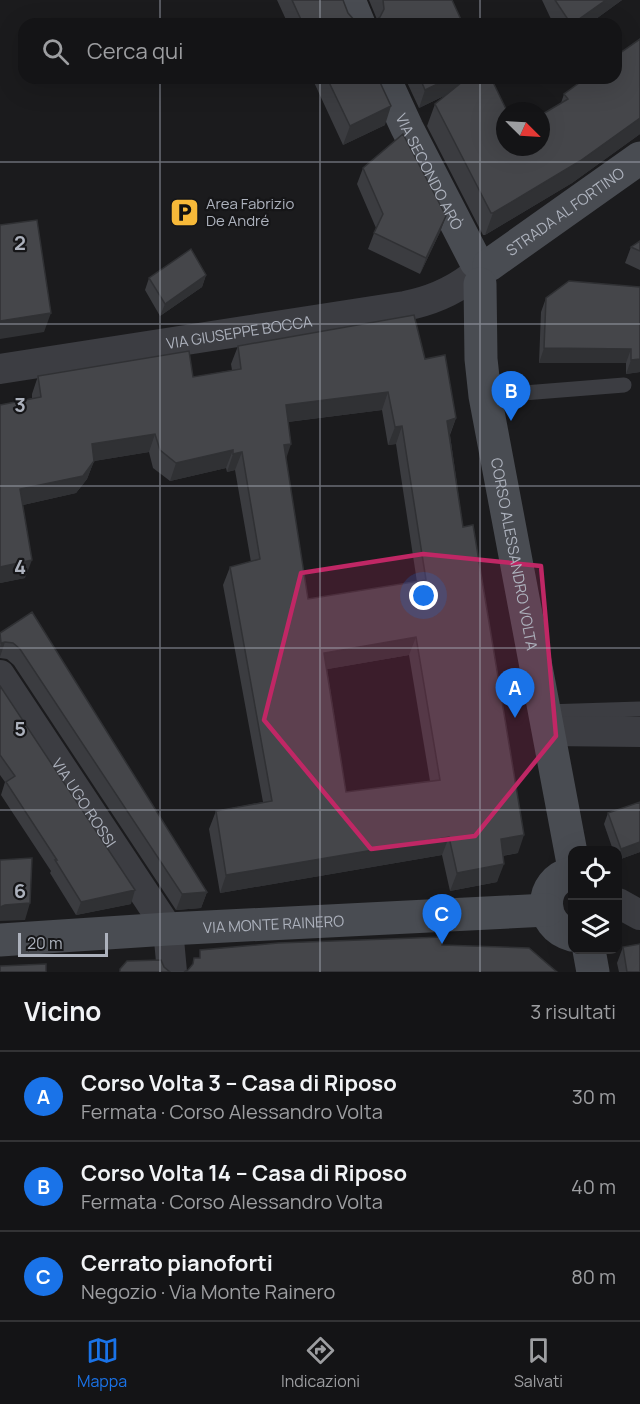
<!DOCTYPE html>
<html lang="it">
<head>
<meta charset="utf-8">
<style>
	:root { --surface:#141416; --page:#1d1d1f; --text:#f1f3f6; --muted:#9d9ea1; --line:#333335; --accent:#1a73e8 }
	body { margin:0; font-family:Manrope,sans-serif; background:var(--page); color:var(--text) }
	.controls { position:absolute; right:18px; bottom:18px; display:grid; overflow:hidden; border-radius:12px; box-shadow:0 6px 24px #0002 }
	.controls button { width:54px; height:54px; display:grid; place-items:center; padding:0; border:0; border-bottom:2px solid var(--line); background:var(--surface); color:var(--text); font:30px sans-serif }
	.compass { position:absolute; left:496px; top:102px; width:54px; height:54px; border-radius:50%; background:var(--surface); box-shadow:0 6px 24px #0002; rotate:114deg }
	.scale { position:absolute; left:18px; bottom:15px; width:90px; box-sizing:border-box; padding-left:6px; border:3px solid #adb2bd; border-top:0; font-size:16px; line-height:21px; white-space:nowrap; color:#adb2bd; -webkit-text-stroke:4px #161618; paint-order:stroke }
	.you { position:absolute; left:424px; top:596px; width:21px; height:21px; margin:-15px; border:4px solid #fff; border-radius:50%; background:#1a73e8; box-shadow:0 0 0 9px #1a73e833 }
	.badge { display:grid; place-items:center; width:39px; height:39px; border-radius:50%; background:var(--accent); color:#fff; font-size:20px; font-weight:700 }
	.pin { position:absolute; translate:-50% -50px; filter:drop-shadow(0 2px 3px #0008) }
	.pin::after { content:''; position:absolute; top:32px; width:21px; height:18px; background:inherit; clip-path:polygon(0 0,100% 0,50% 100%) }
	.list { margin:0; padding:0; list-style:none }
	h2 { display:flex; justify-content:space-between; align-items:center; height:78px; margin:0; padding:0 24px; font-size:26px }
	h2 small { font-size:20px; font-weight:400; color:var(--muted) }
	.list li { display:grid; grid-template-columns:39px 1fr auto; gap:18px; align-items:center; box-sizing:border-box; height:90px; padding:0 24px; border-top:2px solid var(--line) }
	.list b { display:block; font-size:22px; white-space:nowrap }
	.list p { margin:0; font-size:20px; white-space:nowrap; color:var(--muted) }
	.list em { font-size:20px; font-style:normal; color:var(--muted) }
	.icon { flex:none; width:33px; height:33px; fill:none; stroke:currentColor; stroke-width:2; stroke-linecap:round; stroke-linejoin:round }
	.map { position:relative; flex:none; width:640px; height:972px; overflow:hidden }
	.search { position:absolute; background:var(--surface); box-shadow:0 6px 24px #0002; left:18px; right:18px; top:18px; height:66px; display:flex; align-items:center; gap:15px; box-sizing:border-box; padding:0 21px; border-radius:18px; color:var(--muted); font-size:22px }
	.sheet { height:348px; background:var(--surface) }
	nav { display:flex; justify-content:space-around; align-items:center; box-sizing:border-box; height:84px; border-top:2px solid var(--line); background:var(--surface); font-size:16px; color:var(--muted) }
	nav a { display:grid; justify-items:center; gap:3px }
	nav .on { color:var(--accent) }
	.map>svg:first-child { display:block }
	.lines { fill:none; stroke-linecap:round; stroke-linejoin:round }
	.lane { stroke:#3c3d42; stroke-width:15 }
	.street { stroke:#3c3d42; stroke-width:30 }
	.secondary { stroke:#494c52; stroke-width:33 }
	.wall { fill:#3b3c40; fill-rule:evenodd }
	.shaded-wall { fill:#303134 }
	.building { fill:#45464a; stroke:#303134; stroke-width:1.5; fill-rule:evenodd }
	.marked { fill:#c02765; fill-opacity:0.2; stroke:#c02765; stroke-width:4.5; stroke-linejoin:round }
	.grid { fill:none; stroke:#adb2bd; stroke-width:1.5; stroke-opacity:0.55 }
	.labels { text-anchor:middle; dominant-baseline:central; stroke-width:4.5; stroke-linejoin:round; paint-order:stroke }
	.street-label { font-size:15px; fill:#adb2bd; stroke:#161618 }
	.poi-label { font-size:15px; fill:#adb2bd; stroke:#161618; text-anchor:start }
	.grid-label { font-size:20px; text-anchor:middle; font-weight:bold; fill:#adb2bd; stroke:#161618; stroke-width:4.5; stroke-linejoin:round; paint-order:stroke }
</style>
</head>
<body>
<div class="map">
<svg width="640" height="972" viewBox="0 0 640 972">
	<rect width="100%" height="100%" fill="#1b1b1d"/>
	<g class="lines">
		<!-- lane -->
		<path class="lane" d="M485,396L624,385
			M545,712L640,709"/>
		<!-- street -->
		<g class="street">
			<path id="s1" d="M0,369L405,306C430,301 450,293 470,278"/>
			<path id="s2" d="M0,675L168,929L172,972"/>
			<path d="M549,731L640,732"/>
			<path d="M618,903L640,915"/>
		</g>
		<!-- secondary -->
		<g class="secondary">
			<path d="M349,0L359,24"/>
			<path id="s3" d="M384,78L407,128L476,262"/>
			<path id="s4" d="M489,265L640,158"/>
			<path id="s5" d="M480,284L481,359L485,396L572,858"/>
			<path d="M572,873C538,881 538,926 572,935"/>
			<path id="s6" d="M0,940L168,929L547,910"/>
			<path d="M589,950L593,972"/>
		</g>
	</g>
	<!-- wall -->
	<path class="wall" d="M277,0H343L348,13L355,21L363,24H288Z
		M369,0H452L373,23L377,20L376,17Z
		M542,0H622L589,24H554L550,17Z
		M640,39V134L572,183L485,235H483L427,126L435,104L446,95L419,108L405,78H491L505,147L561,103L564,94Z
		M312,78H378L385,125L343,145Z
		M363,168L446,216L440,232L420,274L368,249L376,228L357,184Z
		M640,241V270L625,263L631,247Z
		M206,275L202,287L160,316L145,290L149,278Z
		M640,287V372L626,374V363H539L541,312L546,298Z
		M238,346L425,359L456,418L450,435L463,527L518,853L503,856L497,882L450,891L442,855L220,893L209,829L216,811L263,802L223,585L230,567L251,562L235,470L227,472L226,468L170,481L153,468L149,452L94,461L87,479L76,493L23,505L25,578L0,583V405L32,398V394L38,376L193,377L232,370L231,364ZM382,410L388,445L396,444L417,582L308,599L286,458L288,422ZM409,655L430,781L346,792L327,669Z
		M32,612L207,892L201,908L176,910L14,665L7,659L0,658V633Z
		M0,686L131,904L76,915L50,873L51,871L1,795L5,782L0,775Z
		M640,802V852L618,860V850H613L604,824L608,813Z
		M623,947L640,972H619L617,963Z"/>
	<!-- shaded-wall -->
	<path class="shaded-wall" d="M606,0H622L589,24H572Z
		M450,78H476L474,81L419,108L425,90Z
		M391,106L385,125L343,145L350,126Z
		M640,118V134L572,183L485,235L493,213Z
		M446,216L440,232L420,274L426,258Z
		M206,275L202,287L160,316L165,304Z
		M51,313L44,332L0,339V321Z
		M544,348L631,349L626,363H539Z
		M640,359V372L626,374L631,360Z
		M388,392L382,410L279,423L286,405Z
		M456,418L449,436L447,421Z
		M402,426L396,444L388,445L395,427Z
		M155,434L149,452L94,461L87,479L76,493L14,507L20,489L92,444Z
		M291,444L285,462L284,445Z
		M233,450L226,468L170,481L176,463Z
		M242,452L235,470L227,472L233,454Z
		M32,560L25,578L0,583V567Z
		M416,637L409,655L317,671L324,653Z
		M5,642L0,657V647L1,643Z
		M524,835L518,853L494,857L501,839Z
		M449,837L442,855L220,893L226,875Z
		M640,842V852L618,860L621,849Z
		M504,864L497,882L450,891L457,873Z
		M135,890L131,904L76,915L81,902Z
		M207,892L201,908L176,910L182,894Z
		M30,903L25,920L0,921V907L5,905Z"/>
	<!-- building -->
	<path class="building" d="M292,0H343L348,13L355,21L363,24H303Z
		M383,0H452L463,24H365L373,23L380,17L384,9Z
		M555,0H606L572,24H571Z
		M640,39V118L580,161L493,213H491L435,104L467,78H491L507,111H505V147H541V115L568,99L564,94L586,78H616V56Z
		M327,78H378L391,106L350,126Z
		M420,78H450L425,90Z
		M403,134L446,216L426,258L374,233L383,214L363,168Z
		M37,220L51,313L0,321V225Z
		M640,241V251L631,247Z
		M191,249L206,275L165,304L149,278Z
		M569,281L640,287V359L631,360V349L544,348L546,298Z
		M414,315L425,359L445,355L456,418L447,421L463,527L473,525L524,835L501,839L504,864L457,873L449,837L226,875L216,811L272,801L230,567L260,559L242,452L233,454V450L176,463L160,450L155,434L92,444L94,461L83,476L20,489L32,560L0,567V405L41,397L38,376L189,351L193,377L241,369L238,346ZM388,392L395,427L402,426L426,580L308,599L284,445L291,444L286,405ZM416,637L440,780L346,792L324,653Z
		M32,612L207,892L182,894L20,649L13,643L5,642L1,643L0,633Z
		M0,686L135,890L81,902L55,860H57L6,782L15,776L0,755Z
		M640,802V842L621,849L608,813Z
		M32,858L30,903L5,905L0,907V860Z
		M442,937V945L529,948L557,972H184L188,970L193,964L194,958H200V950L278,943Z
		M640,944V972H627L623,947Z
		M161,960L164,967L170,972H120V969L127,961Z
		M46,964V972H0V966Z"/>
	<!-- marked area -->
	<path class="marked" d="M423,554L541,566L556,736L475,836L371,849L264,720L301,573Z"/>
	<!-- grid -->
	<path class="grid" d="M160,0V24M320,0V24M480,0V24M160,78V972M320,78V972M480,78V972M0,162H640M0,324H640M0,486H640M0,648H640M0,810H640"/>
	<!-- icons -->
	<defs>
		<symbol id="parking-square" viewBox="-11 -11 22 22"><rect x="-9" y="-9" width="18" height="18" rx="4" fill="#f7b939" stroke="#161618"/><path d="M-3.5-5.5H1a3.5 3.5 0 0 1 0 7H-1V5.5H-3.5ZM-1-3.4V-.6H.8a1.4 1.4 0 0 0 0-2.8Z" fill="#111"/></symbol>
	</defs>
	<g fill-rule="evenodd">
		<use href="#parking-square" x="168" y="196" width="33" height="33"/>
	</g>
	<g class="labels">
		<!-- street labels -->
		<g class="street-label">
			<text stroke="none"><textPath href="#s3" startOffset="104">VIA SECONDO ARÒ</textPath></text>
			<text stroke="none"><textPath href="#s4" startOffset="93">STRADA AL FORTINO</textPath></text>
			<text stroke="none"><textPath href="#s1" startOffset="242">VIA GIUSEPPE BOCCA</textPath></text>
			<text stroke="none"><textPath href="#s5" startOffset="273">CORSO ALESSANDRO VOLTA</textPath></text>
			<text stroke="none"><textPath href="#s2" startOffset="153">VIA UGO ROSSI</textPath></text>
			<text stroke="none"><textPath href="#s6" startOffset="274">VIA MONTE RAINERO</textPath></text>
		</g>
		<!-- poi labels -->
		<g class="poi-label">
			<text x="206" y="203">Area Fabrizio<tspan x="206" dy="17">De André</tspan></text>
		</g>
	</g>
	<g class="grid-label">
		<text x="20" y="250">2</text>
		<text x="20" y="412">3</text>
		<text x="20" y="574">4</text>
		<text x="20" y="736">5</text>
		<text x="20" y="898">6</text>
	</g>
</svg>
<div class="controls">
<button><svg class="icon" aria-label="locate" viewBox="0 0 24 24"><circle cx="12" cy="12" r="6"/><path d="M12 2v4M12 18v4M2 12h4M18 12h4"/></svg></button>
<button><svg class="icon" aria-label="layers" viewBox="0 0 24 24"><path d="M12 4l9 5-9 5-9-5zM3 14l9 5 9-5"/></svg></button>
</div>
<svg class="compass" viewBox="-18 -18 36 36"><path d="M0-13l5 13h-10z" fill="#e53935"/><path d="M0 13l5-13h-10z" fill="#9d9ea1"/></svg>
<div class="scale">20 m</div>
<div class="you"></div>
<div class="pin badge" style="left:515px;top:718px">A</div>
<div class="pin badge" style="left:511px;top:421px">B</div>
<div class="pin badge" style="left:442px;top:944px">C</div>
<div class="search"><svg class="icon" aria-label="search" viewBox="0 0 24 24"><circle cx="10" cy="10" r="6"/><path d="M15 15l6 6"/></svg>Cerca qui</div>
</div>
<section class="sheet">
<h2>Vicino<small>3 risultati</small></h2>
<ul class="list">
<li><span class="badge">A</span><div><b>Corso Volta 3 – Casa di Riposo</b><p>Fermata · Corso Alessandro Volta</p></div><em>30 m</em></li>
<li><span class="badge">B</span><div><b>Corso Volta 14 – Casa di Riposo</b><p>Fermata · Corso Alessandro Volta</p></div><em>40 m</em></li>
<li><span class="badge">C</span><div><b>Cerrato pianoforti</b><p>Negozio · Via Monte Rainero</p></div><em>80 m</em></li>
</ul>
</section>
<nav>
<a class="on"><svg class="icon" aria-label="map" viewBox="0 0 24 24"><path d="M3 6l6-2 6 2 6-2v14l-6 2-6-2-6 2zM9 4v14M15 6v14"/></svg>Mappa</a>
<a><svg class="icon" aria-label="directions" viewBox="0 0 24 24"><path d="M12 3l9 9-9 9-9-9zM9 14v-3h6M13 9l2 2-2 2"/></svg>Indicazioni</a>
<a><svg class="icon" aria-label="saved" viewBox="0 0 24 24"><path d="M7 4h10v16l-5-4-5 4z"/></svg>Salvati</a>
</nav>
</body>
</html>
